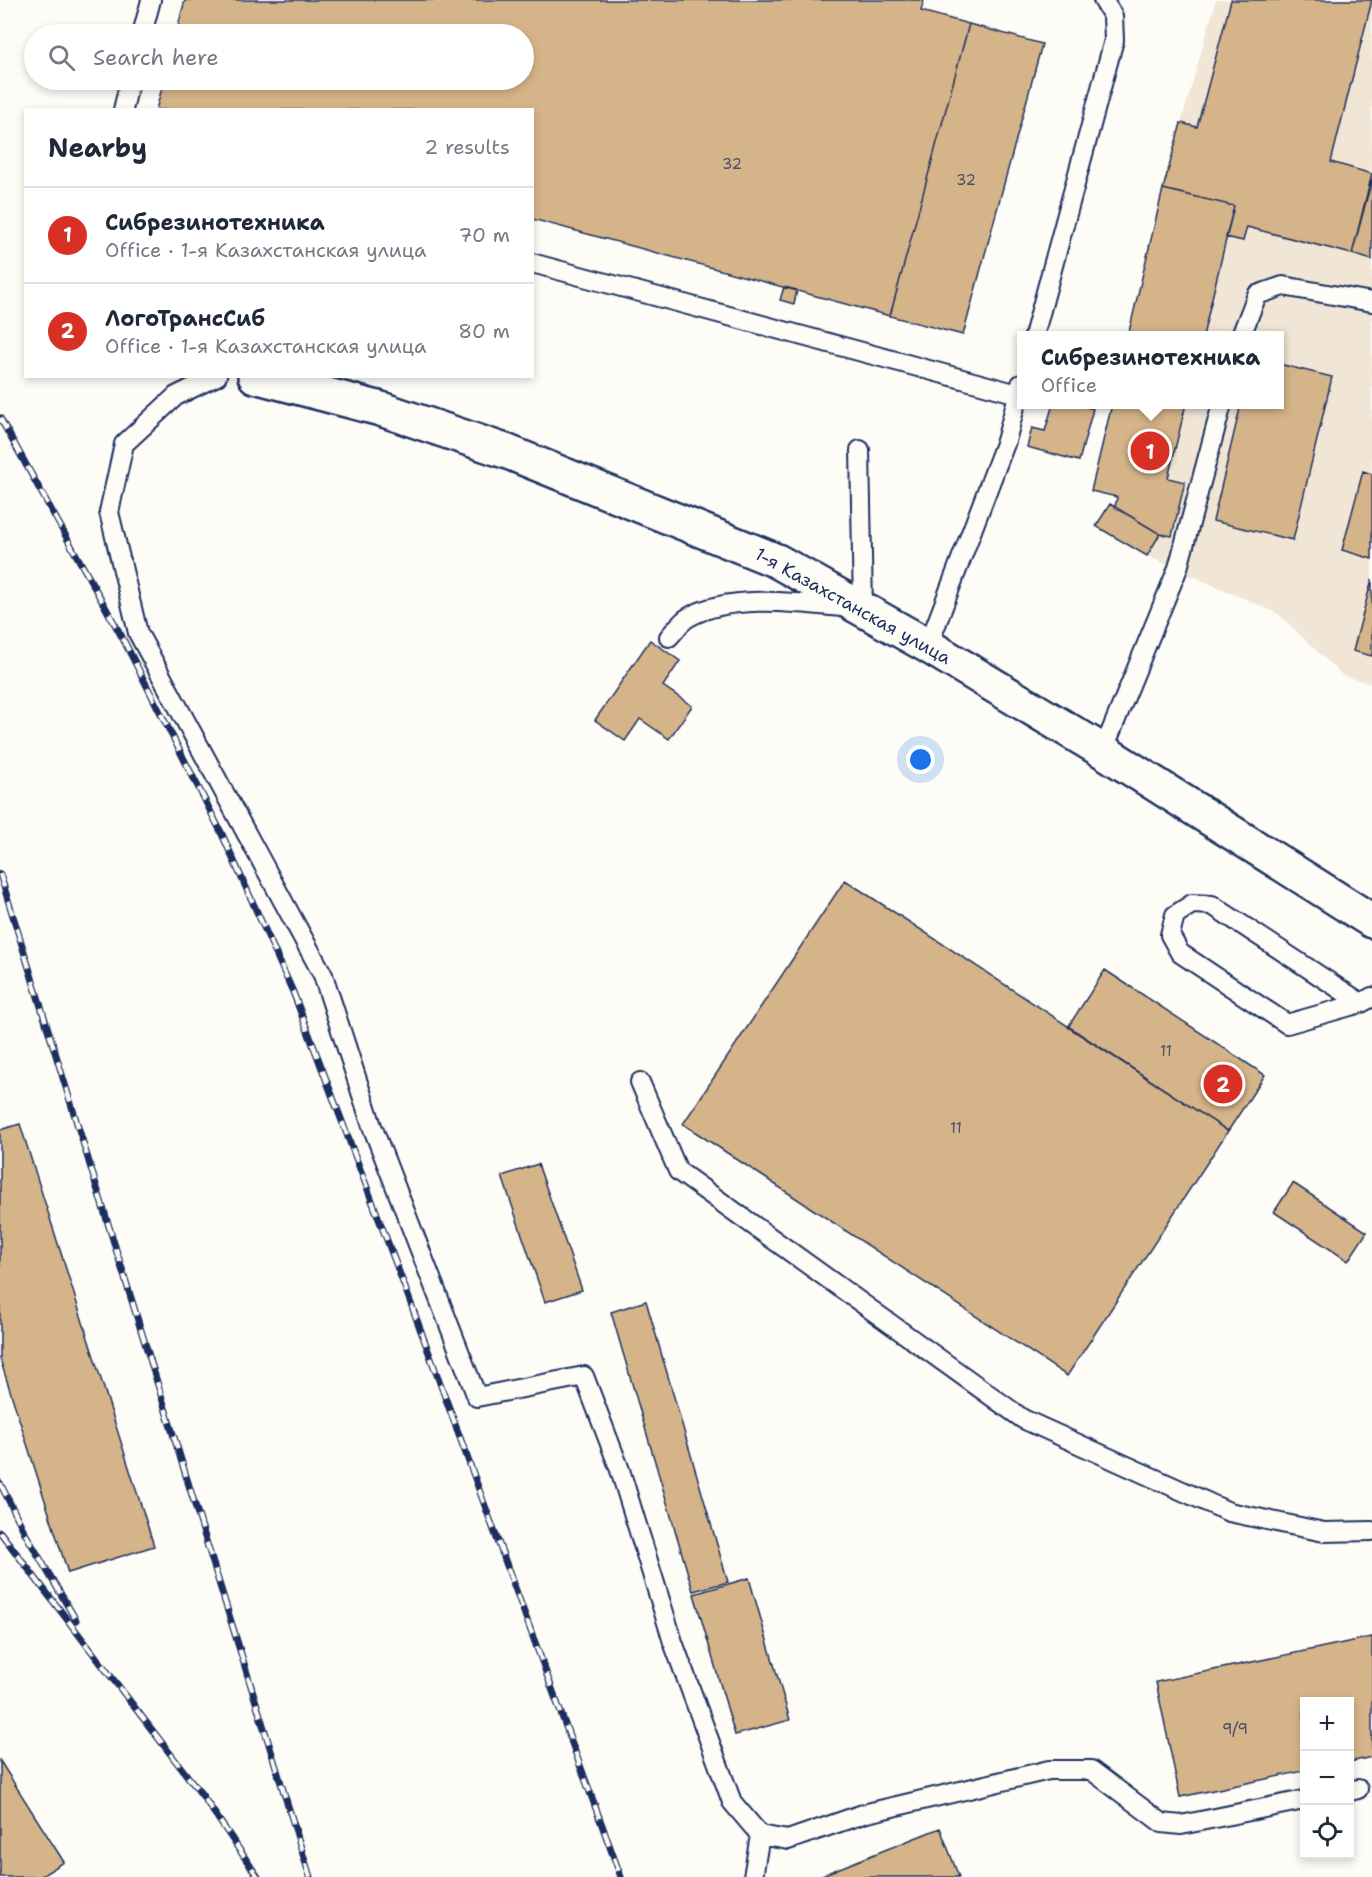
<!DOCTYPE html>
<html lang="en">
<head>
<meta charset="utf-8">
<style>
	:root { --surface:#fff; --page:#f6f6f7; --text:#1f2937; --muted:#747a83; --line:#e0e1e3; --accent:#d93025 }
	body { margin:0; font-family:"Shantell Sans",sans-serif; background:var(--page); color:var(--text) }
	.controls { position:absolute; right:18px; bottom:18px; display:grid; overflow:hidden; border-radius:0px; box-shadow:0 3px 9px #0003 }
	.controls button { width:54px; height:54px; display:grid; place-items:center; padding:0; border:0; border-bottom:2px solid var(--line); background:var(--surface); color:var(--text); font:30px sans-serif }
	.you { position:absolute; left:921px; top:760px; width:21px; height:21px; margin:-15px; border:4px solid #fff; border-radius:50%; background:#1a73e8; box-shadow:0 0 0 9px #1a73e833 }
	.badge { display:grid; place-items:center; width:39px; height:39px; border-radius:50%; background:var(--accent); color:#fff; font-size:20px; font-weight:700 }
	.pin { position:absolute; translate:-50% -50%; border:3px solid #fff; box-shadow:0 2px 6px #0006 }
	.popup { position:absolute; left:1017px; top:331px; width:267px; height:78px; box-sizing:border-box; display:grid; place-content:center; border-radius:0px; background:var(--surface); filter:drop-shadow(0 2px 4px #0005); font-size:20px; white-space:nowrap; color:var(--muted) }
	.popup b { font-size:22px; color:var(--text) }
	.popup::after { content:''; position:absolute; left:50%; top:100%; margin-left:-12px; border:12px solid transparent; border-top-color:var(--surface) }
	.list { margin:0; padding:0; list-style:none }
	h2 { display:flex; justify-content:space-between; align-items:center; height:78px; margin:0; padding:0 24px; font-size:26px }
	h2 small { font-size:20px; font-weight:400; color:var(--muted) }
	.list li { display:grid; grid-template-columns:39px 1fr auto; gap:18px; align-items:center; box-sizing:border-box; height:96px; padding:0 24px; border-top:2px solid var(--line) }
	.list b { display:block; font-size:22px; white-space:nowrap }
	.list p { margin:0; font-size:20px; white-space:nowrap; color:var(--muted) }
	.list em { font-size:20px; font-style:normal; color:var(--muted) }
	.icon { flex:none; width:33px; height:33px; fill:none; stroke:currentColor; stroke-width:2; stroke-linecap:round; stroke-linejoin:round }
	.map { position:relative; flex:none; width:1372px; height:1877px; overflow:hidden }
	.search { position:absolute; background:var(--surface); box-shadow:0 3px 9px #0003; left:24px; top:24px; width:510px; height:66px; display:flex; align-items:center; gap:15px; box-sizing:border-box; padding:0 21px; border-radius:33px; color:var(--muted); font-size:22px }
	.panel { position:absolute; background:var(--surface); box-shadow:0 3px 9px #0003; left:24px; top:108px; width:510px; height:270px; border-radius:0px }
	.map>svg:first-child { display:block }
	.built { fill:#f1e6d6 }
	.building { fill:#d6b489; stroke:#1b2f5e; stroke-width:1.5 }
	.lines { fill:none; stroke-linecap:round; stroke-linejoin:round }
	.service-casing { stroke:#1b2f5e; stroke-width:22 }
	.minor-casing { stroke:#1b2f5e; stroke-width:38 }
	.service { stroke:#fdfcf7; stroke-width:18 }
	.minor { stroke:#fdfcf7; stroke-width:33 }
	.rail-casing { stroke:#1b2f5e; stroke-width:7 }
	.rail { stroke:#fdfcf7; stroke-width:4.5; stroke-dasharray:14; stroke-linecap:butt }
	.labels { text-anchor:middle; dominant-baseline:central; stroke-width:6; stroke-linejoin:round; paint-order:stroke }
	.number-label { font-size:15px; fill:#4a5069 }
	.street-label { font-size:18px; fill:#1b2f5e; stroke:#fdfcf7 }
</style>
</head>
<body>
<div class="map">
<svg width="1372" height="1877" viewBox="0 0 1372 1877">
	<rect width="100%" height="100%" fill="#fdfcf7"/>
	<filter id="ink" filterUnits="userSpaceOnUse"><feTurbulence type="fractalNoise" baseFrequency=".0167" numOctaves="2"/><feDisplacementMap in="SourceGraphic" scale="12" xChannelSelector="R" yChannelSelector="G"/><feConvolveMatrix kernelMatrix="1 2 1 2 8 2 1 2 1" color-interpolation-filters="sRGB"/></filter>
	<g filter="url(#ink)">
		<!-- built -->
		<path class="built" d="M1216,0H1372V684L1343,676L1277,613L1147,556L1096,526L1110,504L1115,506L1117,498L1091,491L1112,405L1279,404V336L1128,335L1181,123Z"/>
		<!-- building -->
		<path class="building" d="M185,0H924L921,11L969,24L890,316L532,219V110H156L164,80H524V34H176Z
			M1231,0H1372L1331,162L1372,174L1352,254L1247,227L1243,241L1226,237L1234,206L1163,189L1181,123L1197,127Z
			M969,24L1042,44L963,335L890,316Z
			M1372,179V260L1352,254Z
			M1163,189L1234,206L1203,336H1128Z
			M784,287L797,290L794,304L780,300Z
			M1279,364L1332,377L1293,540L1213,521L1241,404H1279Z
			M1053,404H1078L1093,409L1079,461L1027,447L1032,428L1045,431Z
			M1112,404H1186L1168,478L1185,482L1172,536L1160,534L1115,507L1117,497L1091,491Z
			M1363,471L1372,474V559L1342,550Z
			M1110,504L1160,534L1147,556L1096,526Z
			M1372,579V656L1353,651Z
			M650,640L680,661L663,686L692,706L669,739L640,719L625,741L595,720Z
			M845,880L1228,1131L1067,1376L683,1124Z
			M1105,970L1265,1075L1228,1131L1068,1027Z
			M20,1124L154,1546L68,1573L0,1359V1130Z
			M538,1164L582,1290L545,1302L502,1176Z
			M1293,1183L1367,1232L1348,1261L1274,1212Z
			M646,1301L728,1582L693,1591L611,1312Z
			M749,1578L790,1720L735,1735L694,1594Z
			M1372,1637V1757L1350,1762V1702H1304V1771L1180,1797L1156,1682Z
			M0,1761L64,1862L40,1877H0Z
			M940,1828L959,1877H817Z"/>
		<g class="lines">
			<defs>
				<path id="service" d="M142,34L151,0
					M123,110L130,80
					M532,263L1018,394
					M1034,336L1114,40L1113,16L1103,0
					M1241,336L1257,295L1283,286L1372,302
					M217,376L176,396L124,444L109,512L138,633L323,975L372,1126L477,1397L584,1376L620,1470L673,1642L732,1802L760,1835L788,1840L863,1814L1049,1770H1091L1162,1823L1181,1825L1304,1800
					M669,637C675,631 681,621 689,617C734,591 813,605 863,609L860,450
					M928,646L1006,441L1021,384
					M1103,751L1178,568L1222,404
					M1361,1003L1212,905L1192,904L1175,915L1170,935L1180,953L1287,1024L1361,1003L1372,997
					M640,1082L678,1171L1023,1419L1229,1512L1324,1532L1372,1531
					M1350,1791L1358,1789
					M753,1877L760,1835"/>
				<path id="minor" d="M255,376L381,409L508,452L777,561L928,646L1103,751L1372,921"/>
			</defs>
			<!-- service casing -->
			<use href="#service" class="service-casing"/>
			<!-- minor casing -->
			<use href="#minor" class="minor-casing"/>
			<!-- service -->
			<use href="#service" class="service"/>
			<!-- minor -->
			<use href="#minor" class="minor"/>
			<defs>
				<path id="rail" d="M0,418L122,637L221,832L293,992L407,1293L621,1877
					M0,874L310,1877
					M0,1483L25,1533L76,1620
					M0,1532L202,1795L258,1877"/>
			</defs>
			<!-- rail casing -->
			<use href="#rail" class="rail-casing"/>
			<!-- rail -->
			<use href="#rail" class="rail"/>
		</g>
	</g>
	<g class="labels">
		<!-- number labels -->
		<g class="number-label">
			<text x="732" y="164">32</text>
			<text x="966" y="180">32</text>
			<text x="1166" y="1051">11</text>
			<text x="956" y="1128">11</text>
			<text x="1235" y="1729">9/9</text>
		</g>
		<!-- street labels -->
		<g class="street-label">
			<text transform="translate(853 606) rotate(29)">1-я Казахстанская улица</text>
		</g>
	</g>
</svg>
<div class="controls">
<button>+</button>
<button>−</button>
<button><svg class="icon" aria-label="locate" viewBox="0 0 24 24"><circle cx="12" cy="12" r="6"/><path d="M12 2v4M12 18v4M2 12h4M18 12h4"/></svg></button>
</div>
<div class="you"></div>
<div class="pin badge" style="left:1150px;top:451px">1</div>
<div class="popup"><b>Сибрезинотехника</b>Office</div>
<div class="pin badge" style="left:1223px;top:1084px">2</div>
<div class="search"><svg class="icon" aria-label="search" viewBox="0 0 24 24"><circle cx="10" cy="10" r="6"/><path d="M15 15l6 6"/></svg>Search here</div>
<section class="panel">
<h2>Nearby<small>2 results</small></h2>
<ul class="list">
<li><span class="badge">1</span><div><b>Сибрезинотехника</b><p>Office · 1-я Казахстанская улица</p></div><em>70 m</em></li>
<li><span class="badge">2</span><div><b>ЛогоТрансСиб</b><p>Office · 1-я Казахстанская улица</p></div><em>80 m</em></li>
</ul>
</section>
</div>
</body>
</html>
